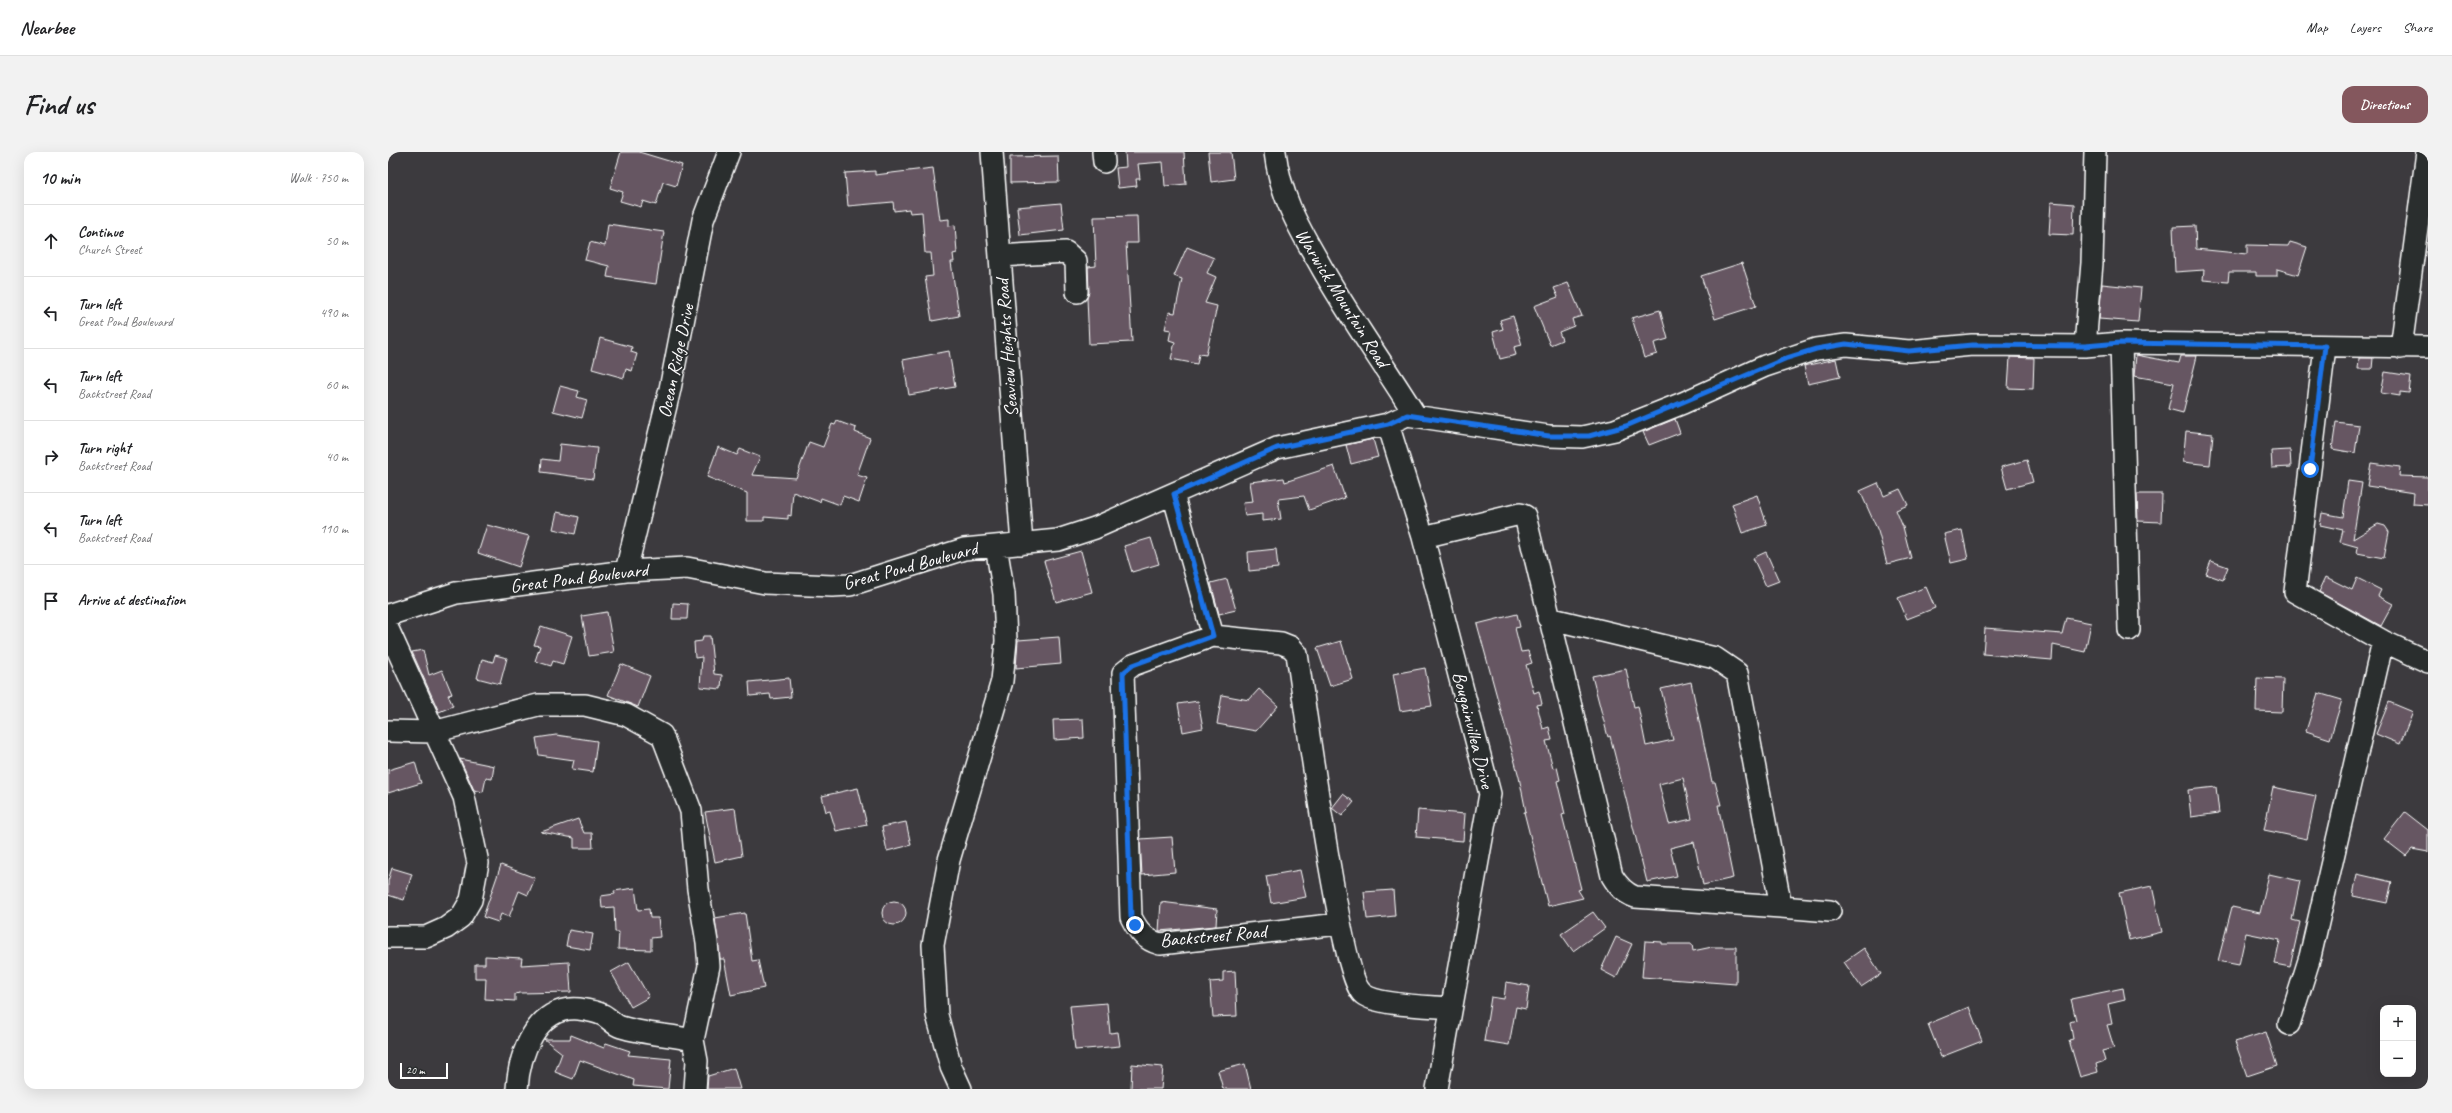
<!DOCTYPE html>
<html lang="en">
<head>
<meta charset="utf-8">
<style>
	:root { --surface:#fff; --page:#f2f2f2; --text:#202124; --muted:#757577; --line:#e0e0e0; --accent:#84575d }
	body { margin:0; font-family:Caveat,sans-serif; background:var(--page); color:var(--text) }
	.controls { position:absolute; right:12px; bottom:12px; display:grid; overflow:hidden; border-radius:8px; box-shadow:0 4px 16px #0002 }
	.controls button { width:36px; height:36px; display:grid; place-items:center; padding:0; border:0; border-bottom:1px solid var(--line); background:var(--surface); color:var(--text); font:20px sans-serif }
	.scale { position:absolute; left:12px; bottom:10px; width:48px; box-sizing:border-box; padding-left:4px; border:2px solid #fff; border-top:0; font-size:11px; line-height:14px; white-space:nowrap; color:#fff; -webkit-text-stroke:3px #2a2d2e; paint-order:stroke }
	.stop { position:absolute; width:12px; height:12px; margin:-9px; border:3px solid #1a73e8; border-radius:50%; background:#fff }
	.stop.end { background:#1a73e8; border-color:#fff; box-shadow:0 1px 4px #0008 }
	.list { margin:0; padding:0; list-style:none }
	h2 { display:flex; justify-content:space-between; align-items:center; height:52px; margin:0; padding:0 16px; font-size:17px }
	h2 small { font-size:13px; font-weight:400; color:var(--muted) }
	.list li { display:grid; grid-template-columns:26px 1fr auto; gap:12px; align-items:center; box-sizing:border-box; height:72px; padding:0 16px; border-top:1px solid var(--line) }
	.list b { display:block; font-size:15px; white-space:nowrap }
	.list p { margin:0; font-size:13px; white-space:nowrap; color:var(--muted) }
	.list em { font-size:13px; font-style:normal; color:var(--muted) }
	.icon { flex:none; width:22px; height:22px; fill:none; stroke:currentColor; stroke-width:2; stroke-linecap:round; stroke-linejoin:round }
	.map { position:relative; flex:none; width:2040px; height:937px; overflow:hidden; border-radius:12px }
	header { display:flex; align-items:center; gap:24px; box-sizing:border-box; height:56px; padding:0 20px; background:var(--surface); border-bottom:1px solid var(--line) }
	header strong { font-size:19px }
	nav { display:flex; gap:22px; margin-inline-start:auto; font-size:14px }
	.intro { display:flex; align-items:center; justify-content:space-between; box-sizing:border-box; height:96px; padding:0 24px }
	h1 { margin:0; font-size:28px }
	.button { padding:10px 18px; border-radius:12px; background:var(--accent); color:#fff; font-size:14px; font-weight:700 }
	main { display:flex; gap:24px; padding:0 24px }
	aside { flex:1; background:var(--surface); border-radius:12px; box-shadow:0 4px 16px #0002 }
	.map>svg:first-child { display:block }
	.building { fill:#665762; stroke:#fff; fill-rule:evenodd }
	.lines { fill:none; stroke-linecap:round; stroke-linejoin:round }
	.minor-casing { stroke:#fff; stroke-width:24 }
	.minor { stroke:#2a2d2e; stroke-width:21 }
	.route { stroke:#1a73e8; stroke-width:5 }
	.labels { text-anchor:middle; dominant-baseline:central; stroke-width:3.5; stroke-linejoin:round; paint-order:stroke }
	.street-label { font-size:19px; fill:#fff; stroke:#2a2d2e }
</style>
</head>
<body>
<header>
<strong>Nearbee</strong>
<nav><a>Map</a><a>Layers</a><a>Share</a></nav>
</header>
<div class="intro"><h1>Find us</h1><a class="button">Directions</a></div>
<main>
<aside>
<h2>10 min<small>Walk · 750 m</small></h2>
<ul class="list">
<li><svg class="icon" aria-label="ahead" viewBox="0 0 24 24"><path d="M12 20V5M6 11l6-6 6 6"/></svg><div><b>Continue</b><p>Church Street</p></div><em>50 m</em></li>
<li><svg class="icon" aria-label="left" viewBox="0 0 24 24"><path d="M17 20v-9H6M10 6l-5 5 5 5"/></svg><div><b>Turn left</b><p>Great Pond Boulevard</p></div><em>490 m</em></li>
<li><svg class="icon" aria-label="left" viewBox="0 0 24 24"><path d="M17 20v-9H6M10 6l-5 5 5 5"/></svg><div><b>Turn left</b><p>Backstreet Road</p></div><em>60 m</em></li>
<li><svg class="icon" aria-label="right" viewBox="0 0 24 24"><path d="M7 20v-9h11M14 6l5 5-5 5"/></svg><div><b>Turn right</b><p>Backstreet Road</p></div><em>40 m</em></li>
<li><svg class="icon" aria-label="left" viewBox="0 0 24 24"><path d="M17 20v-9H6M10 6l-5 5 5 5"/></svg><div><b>Turn left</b><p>Backstreet Road</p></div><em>110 m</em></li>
<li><svg class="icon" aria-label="arrive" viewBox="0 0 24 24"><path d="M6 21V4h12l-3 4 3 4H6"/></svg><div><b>Arrive at destination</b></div></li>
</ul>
</aside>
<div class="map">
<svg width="2040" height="937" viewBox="0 0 2040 937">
	<rect width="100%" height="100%" fill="#3c3a3e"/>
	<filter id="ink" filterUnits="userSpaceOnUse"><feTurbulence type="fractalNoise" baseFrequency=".025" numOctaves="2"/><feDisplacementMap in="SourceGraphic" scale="8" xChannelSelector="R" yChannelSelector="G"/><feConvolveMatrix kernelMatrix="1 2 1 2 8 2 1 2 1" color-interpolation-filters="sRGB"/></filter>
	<g filter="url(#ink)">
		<!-- building -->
		<path class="building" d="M233,0H251L294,13L288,34L275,30L268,53L255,49L253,55L232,49L235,40L222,36Z
			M737,0H796L798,32L777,34L775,10L750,12L752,27H748L749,34L730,36L728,16L738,15Z
			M820,0H843L846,27L823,30Z
			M670,4L671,30L622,31V5Z
			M545,16L552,68L561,67V74L567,73L569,101L565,102L566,110H563L571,164L544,169L537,125L545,124L543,101H537L534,60L522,61L521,57L506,59L505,50L460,54L457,21L487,19V23Z
			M1663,50L1686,52L1685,83L1661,82Z
			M673,51L676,78L632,83L629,55Z
			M749,64L750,91H738L744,190L701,192L699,146L701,140L700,115L708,114L706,65Z
			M220,72L276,80L268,132L219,125L221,114L197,108L202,90L217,94Z
			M1807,74L1808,97L1859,102V93L1900,94L1902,90L1919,95L1910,123L1889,117V124H1868V120H1841L1840,130L1815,128L1816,118L1787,120L1785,75Z
			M799,95L826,106L819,121L828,125L817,151L829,154L818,203L811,202L809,212L783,207L787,190L781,188L783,178L777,177L781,160L787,161L794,127L786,124Z
			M1354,111L1368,154L1327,167L1313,124Z
			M1180,131L1194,164L1184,167L1186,174L1171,180L1174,188L1162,193L1146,154L1170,145L1166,136Z
			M1714,132L1753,136L1750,170L1711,167Z
			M1272,158L1280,187L1266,191L1269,202L1256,206L1244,166Z
			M1125,164L1134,193L1126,195L1128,203L1112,207L1105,180L1115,177L1112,168Z
			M212,186L244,195L243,200L249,202L244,219L238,217L236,226L204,217Z
			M561,199L567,235L521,243L515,208Z
			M1748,203L1791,211L1793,204H1809L1795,261L1780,257L1786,231L1746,224Z
			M1622,205L1646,206L1645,237L1620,236Z
			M1971,206H1985L1984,217H1970Z
			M1448,207L1452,225L1420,232L1416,214Z
			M1997,220L2023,224L2021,241L2012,240V244L1993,241Z
			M172,234L191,239L189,245L199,248L194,266L165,259Z
			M1287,267L1292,281L1261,293L1255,280Z
			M449,269L468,276L467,280L482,286L469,323L479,326L471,350L455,344L452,353L433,346L432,350L405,340L403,364L400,363V367L376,365V369H359V341L319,325L330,295L349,303L352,297L372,305L364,323L408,326L421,290L435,295L444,272L447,273Z
			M1948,270L1971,273L1967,301L1944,297Z
			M1798,279L1825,282L1822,313L1795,310Z
			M985,287L990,305L963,312L958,293Z
			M172,292L209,296L205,327L153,320L154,307L170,309Z
			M1902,298L1903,315L1884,316L1883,299Z
			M1639,308L1645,330L1619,337L1613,315Z
			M1983,311L2012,315L2011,324L2040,325V353L2025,352L2026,341L1979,334Z
			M946,314L957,346L921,358L916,344L890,347L893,367L874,369V362L857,364L855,351L865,350L862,330L896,326L897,330Z
			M1960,329L1974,331L1965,387L1990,372L1997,374L2001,380L1996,406L1969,401L1970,395L1952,390L1955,378L1932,373L1934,361L1955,365Z
			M1490,331L1496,344L1512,337L1520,353L1508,358L1515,375L1523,406L1499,412L1490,379L1472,339Z
			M1749,342H1774L1773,370L1750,369Z
			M1369,343L1379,373L1354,381L1344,352Z
			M169,360L191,365L187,382L165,377Z
			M99,373L141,384L131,415L90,401Z
			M1574,378L1580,407L1563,411L1556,382Z
			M763,386L771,412L744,420L736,394Z
			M888,397L890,416L861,419L860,400Z
			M693,399L704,440L668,450L656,409Z
			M1378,400L1391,429L1378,434L1365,406Z
			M1823,409L1840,415L1835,428L1818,422Z
			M1938,425L1964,438L1969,426L1993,438L1990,444L2005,452L1993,474L1931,440Z
			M839,427L848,458L831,462L823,431Z
			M1538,435L1547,456L1519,467L1510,446Z
			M285,451L300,452L299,467H284Z
			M219,460L226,500L201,504L194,464Z
			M1129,462L1132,475L1127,476L1133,500L1140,499L1144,511L1138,513L1146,541L1151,539L1154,552L1149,553L1155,577L1161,575L1164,588L1158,589L1165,616L1169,615L1172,628L1169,629L1177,662L1174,663L1193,737L1190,738L1195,746L1160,754L1136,660H1138L1131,625L1089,472Z
			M1678,466L1703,471L1697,500L1665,493L1664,508L1595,502L1597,476L1674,482Z
			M153,474L184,484L175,512L165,509L163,514L147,509L152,494L146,493Z
			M315,484H322L326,522L334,523L333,537L312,535L314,505L307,506L306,490L314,489Z
			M671,485L673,512L628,516L630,488Z
			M953,489L965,527L942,534L929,496Z
			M35,498L41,523L54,518L64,542L60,543L65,554L51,560L24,500Z
			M107,503L119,506L112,532L89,526L94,507L105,510Z
			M233,512L262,524L250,555L220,543Z
			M1037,516L1044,554L1012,559L1005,522Z
			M1238,517L1246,555L1250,554L1258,594L1285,588L1273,537L1303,530L1324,630H1327L1333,653H1330L1345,726L1315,733L1306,690L1282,696L1289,724L1259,730L1222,584L1220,585L1204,524ZM1295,626L1304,667L1281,672L1271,632Z
			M401,526L403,545L383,547L382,542L362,544L361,530Z
			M1869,526L1895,527L1894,560L1868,559Z
			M871,537L890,554L868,579L829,572L834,543L861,548Z
			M1930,541L1954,548L1942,587L1918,579Z
			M810,549L815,576L795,580L790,552Z
			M2001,550L2025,560L2012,592L1988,582Z
			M695,567L696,586L666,588L665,568Z
			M168,583L209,589L205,620L184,617L186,608L151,603L148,586Z
			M72,607L106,614L104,627L98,626L95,640L86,638Z
			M27,610L33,631L0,641V618Z
			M1828,635L1831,661L1803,665L1800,638Z
			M1885,635L1928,644L1919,687L1876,678Z
			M470,636L479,673L448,679L442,659L438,660L434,644Z
			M955,642L966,650L954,664L944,656Z
			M347,656L354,704L327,710L317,660Z
			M1030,658L1077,662L1075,689L1028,685Z
			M2017,660L2040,678V700L2024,697L2018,704L1996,687Z
			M190,667L196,681H204L205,696H186V686L153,680Z
			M518,670L523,693L499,699L494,675Z
			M784,685L787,720L754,723L752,687Z
			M113,713L147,726L140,743L131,739L121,765L113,762L110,770L95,765Z
			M4,716L24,722L16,748L0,743V729Z
			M912,718L918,745L883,751L878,724Z
			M1881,722L1912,729L1904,768L1912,770L1902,815L1887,812L1892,788L1858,781L1851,813L1830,809L1844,755L1872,761Z
			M1969,722L2004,730L1999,751L1965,744Z
			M1764,734L1774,780L1741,788L1731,741Z
			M247,736L250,758L261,757L262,766H270L272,785L263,786V798L230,797L231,780H227L226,755L214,756L213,744L227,742L226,739Z
			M1005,738L1007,764L979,767L976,740Z
			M494 761a12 12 0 1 1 24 0a12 12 0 1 1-24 0Z
			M773,750L829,757L828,774L771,779Z
			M1205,760L1217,776L1185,799L1173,782Z
			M357,761L364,809L370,808L376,836L343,843L336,807H332L327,766Z
			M181,778L205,782L202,798L178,794Z
			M1228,785L1244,792L1228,826L1213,818Z
			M1257,789L1274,790V792H1304L1305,799L1324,795H1348V832L1254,825Z
			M1476,796L1493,822L1473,835L1456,810Z
			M97,804L134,806L133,813L181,810L183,840L132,841L127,842V849L97,847L98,826H87V812H97Z
			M241,810L261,845L243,855L223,820Z
			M847,819L849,864L825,865L822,830L835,829V820Z
			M1118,830L1141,834L1138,857L1128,855L1121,893L1096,889L1103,845L1116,847Z
			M1735,836L1737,848L1720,852L1724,872L1719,873L1726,896L1714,899L1717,909L1708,912L1710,920L1692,925L1681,888L1685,887L1682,870L1688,868L1683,847Z
			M719,851L722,881L730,880L732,894L687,898L682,854Z
			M1581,855L1594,889L1553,905L1540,872Z
			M1878,880L1889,914L1859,924L1847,890Z
			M183,883L216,896L218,891L242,899L240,903L283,907L280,937L245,934L246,928L192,908L185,927L167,920L174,901L156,887H182Z
			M744,912L775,915L773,937H743Z
			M857,912L863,937H835L830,919Z
			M346,916L352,937H319L320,924Z"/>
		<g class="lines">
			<defs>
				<path id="minor" d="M604,0L634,392
					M715,0L716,10
					M887,0C892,42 909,73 930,109C959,162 995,211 1027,263
					M612,104L678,100L688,109L689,140
					M1733,191L1741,478
					M1697,194L1704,111L1707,0
					M1937,195L1907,440L1995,489L2040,510
					M2013,196L2039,0
					M1000,272L1035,385L1102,642L1049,937
					M785,342L825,484L745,513L735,521L743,765C750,779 757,788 772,792L951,772
					M1035,385L1132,362L1137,364L1224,724C1230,734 1236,741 1247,745L1393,755L1349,521L1327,506L1160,466
					M238,419L282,237L315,68L341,0
					M0,463L68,441L238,419L299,416L377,431L444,434L462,433L576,397L670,388L707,376L889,296L1000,272L1019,263L1161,284L1194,285L1227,278L1295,251L1377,214L1428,197L1458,193L1521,199L1584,193L1697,194L1733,191L2040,195
					M0,477L76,645L90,711L83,748L73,765L58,776L38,785H0
					M825,484L893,491L903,495L909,502C916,547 953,826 975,842C990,854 1042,854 1063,856
					M0,579L45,580L150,553H197L238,563L274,583L303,659L310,737L319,790L321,814L305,888L309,909L307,937
					M1393,755L1442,759
					M1901,872L1922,805L1995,489
					M129,937C131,903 148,853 191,857C198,858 209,860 215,863C221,866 226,873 233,875C256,882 282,883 305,888
					M573,937L563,915L549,863L545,793L561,708L614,529L618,489L616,442L608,394"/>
			</defs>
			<!-- minor casing -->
			<use href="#minor" class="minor-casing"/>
			<!-- minor -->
			<use href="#minor" class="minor"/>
		</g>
	</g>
	<g class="lines" filter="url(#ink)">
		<!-- route -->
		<path class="route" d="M747,773L743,765L735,521L745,513L825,484L786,342L889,296L1000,272L1019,263L1161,284H1201L1238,274L1399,206L1428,197L1458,192L1521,199L1584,193L1697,194L1732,191L1937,194L1922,317"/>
	</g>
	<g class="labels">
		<!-- street labels -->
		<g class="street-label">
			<text transform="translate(954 146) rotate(58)">Warwick Mountain Road</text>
			<text transform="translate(619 196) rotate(-94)">Seaview Heights Road</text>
			<text transform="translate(288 209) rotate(-78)">Ocean Ridge Drive</text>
			<text transform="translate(522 414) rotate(-15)">Great Pond Boulevard</text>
			<text transform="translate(191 426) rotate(-7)">Great Pond Boulevard</text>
			<text transform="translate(1085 578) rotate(76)">Bougainvillea Drive</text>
			<text transform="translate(825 784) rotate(-5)">Backstreet Road</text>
		</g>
	</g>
</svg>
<div class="controls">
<button>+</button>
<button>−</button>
</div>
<div class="scale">20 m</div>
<div class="stop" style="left:1922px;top:317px"></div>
<div class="stop end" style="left:747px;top:773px"></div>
</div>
</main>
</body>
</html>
